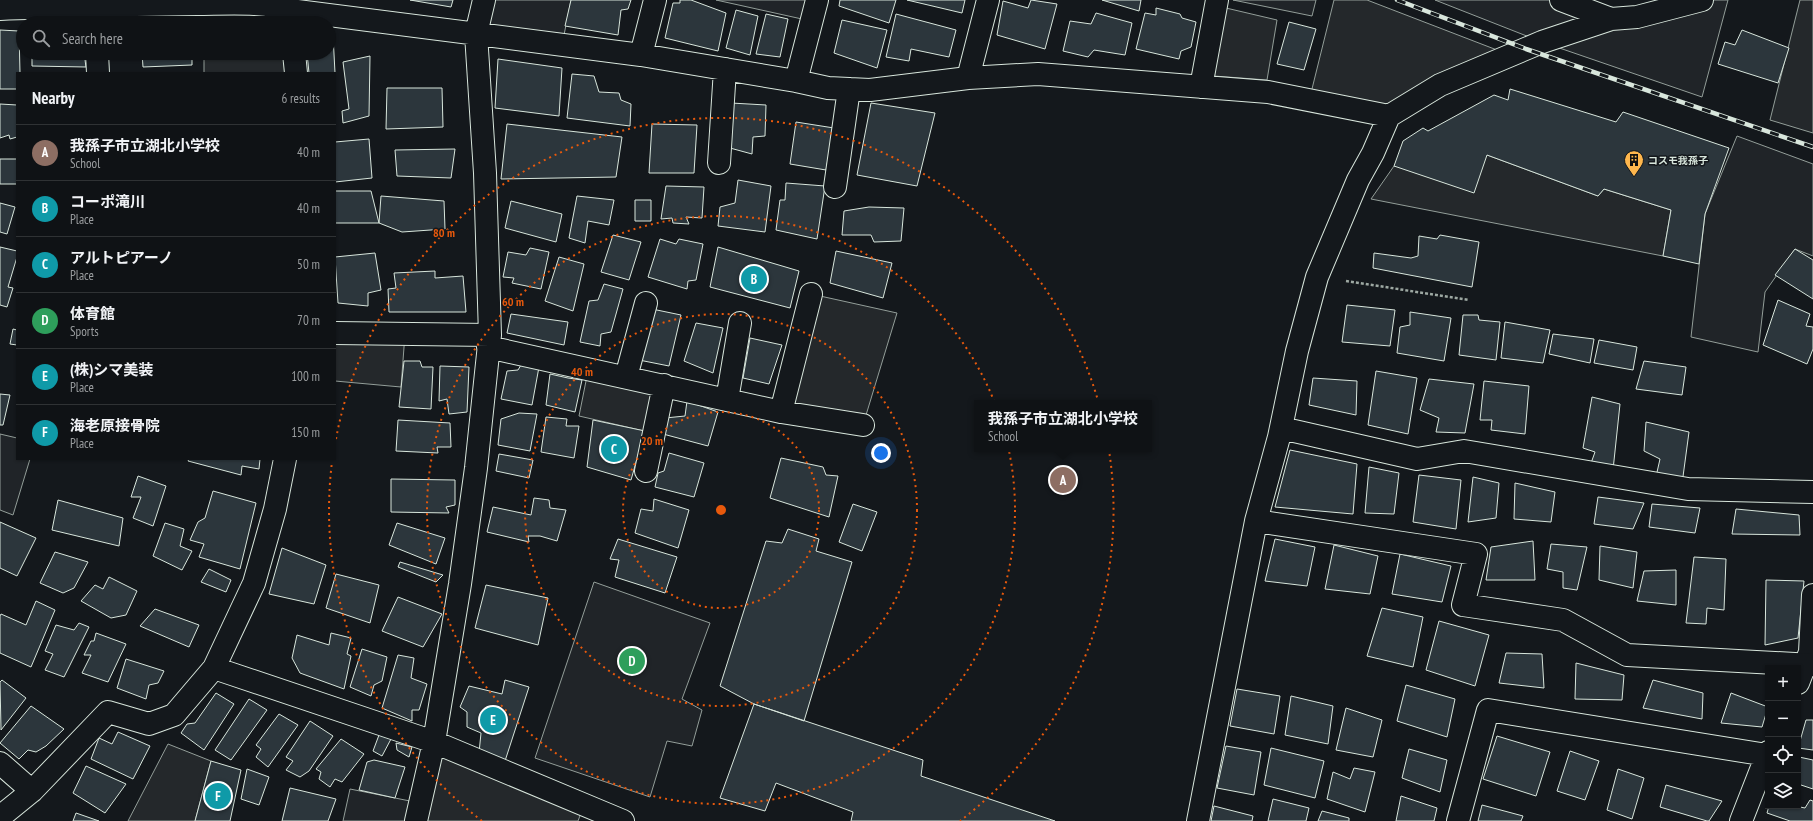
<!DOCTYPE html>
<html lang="en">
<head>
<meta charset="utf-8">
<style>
	:root { --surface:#0f1215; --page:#1d2022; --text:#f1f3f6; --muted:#9b9ea0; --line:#2f3234; --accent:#ffb74d }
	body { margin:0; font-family:"PT Sans Narrow","Noto Sans JP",sans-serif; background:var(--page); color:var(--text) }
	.controls { position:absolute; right:12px; bottom:12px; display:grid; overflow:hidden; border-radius:0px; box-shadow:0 1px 3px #0004 }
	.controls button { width:36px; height:36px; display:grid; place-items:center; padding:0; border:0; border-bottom:1px solid var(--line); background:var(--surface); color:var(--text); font:20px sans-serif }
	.you { position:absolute; left:881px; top:453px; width:14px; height:14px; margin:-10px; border:3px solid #fff; border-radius:50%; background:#1a73e8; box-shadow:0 0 0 6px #1a73e833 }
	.badge { display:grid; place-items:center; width:26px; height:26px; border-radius:50%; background:var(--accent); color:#fff; font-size:13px; font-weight:700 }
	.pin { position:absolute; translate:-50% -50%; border:2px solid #fff; box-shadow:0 1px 4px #0006 }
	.popup { position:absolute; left:974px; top:400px; width:178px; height:52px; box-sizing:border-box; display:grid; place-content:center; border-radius:0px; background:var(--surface); filter:drop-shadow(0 1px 3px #0005); font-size:13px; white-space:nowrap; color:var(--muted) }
	.popup b { font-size:15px; color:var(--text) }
	.popup::after { content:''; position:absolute; left:50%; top:100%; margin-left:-8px; border:8px solid transparent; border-top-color:var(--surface) }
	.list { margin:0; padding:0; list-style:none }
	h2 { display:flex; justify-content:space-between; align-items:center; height:52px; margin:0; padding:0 16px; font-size:17px }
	h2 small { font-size:13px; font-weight:400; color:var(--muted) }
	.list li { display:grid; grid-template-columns:26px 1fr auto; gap:12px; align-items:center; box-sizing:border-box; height:56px; padding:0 16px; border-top:1px solid var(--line) }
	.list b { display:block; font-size:15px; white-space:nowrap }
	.list p { margin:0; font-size:13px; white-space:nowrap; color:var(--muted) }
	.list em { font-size:13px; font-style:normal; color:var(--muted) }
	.icon { flex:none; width:22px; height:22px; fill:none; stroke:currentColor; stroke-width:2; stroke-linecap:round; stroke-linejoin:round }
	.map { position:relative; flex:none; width:1813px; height:821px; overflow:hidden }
	.search { position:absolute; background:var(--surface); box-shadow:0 1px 3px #0004; left:16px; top:16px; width:320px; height:44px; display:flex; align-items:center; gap:10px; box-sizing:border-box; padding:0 14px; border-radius:22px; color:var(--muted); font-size:15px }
	.panel { position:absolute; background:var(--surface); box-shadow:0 1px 3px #0004; left:16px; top:72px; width:320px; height:388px; border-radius:0px }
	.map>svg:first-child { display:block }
	.green { fill:#202428; stroke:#939e99 }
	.parking { fill:#24282b; stroke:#939e99 }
	.building { fill:#2c363c; stroke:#d8e6dc }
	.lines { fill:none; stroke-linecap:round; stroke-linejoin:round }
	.street-casing { stroke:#d8e6dc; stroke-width:24 }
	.path { stroke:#9da8a2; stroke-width:2.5; stroke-dasharray:3 2; stroke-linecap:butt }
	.street { stroke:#14181c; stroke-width:22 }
	.rail-casing { stroke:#d8e6dc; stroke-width:4.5 }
	.rail { stroke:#14181c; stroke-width:3; stroke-dasharray:9; stroke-linecap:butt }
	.ring { fill:none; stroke:#e8590c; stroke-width:2; stroke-dasharray:2 4 }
	.labels { text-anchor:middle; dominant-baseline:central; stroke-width:3; stroke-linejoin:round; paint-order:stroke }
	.poi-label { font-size:10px; font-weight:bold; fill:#d8e6dc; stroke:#14181c; text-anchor:start }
	.centre { fill:#e8590c; stroke:#14181c; stroke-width:2 }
	.ring-label { font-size:12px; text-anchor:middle; font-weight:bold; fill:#e8590c; stroke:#14181c; stroke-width:3; stroke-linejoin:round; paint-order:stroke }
</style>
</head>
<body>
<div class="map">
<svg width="1813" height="821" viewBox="0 0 1813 821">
	<rect width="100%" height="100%" fill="#14181c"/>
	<!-- green -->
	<path class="green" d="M484,0H571L562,45L476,34Z
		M716,0H817L811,21Z
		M1233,0H1316L1312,16Z
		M1435,0H1561L1611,19L1704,0H1728L1702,97L1542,42Z
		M1737,136L1813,164V256L1795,249L1765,292L1758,352L1691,337L1705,214Z
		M0,434L17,438V459H30L13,515L0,510Z
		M594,582L710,623L682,699L702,710L692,746L667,741L650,797L535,758Z
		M350,789L420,803L416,821H343Z"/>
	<!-- parking -->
	<path class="parking" d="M1334,0H1367L1510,55L1389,116L1309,101Z
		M1800,0H1813V133L1770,120Z
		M203,4L290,10L291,23H204Z
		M1226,8L1277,20L1267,80L1214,76Z
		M204,53H294L296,73H204Z
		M1487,155L1598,196L1604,189L1671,210L1663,256L1371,199L1394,166Z
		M811,294L897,313L863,425L781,412Z
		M335,333L405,334L401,387L335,381Z
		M589,366L664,385L653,433L579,416Z
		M434,742L584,805L578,821H416Z
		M168,744L211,761L195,821H128Z"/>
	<!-- building -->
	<path class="building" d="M410,0H453L451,7Z
		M571,0H631L628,9L621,10L618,35L565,26Z
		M680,0H691L726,13L718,51L665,38L673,3H680Z
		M840,0H896L889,23L839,6Z
		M907,0H965L962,13Z
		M1031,0L1057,4L1045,49L997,35L1003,1L1028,8Z
		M1102,0H1141L1139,11Z
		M1156,8L1180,14L1182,18L1196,22L1191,47L1181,51L1179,59L1136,49L1145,13L1156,15Z
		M736,10L758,16L750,55L726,48Z
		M1096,13L1132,23L1125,55L1094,50L1088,57L1063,51L1070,21L1091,24Z
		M766,14L788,19L780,57L756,54Z
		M896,14L956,30L949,57L911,49L909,61L886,57Z
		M842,20L887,30L877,68L834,53Z
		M1289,22L1316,29L1304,70L1277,64Z
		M0,30L19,31L20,73H17V89H0Z
		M1742,30L1789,48L1778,83L1718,64L1725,42L1735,45Z
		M329,34L333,35L335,73H309L307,53H329Z
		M32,53H84L86,67L32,66Z
		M142,53H192V65L143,67Z
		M370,56L369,116L343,123L342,111L349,109L343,62Z
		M498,59L562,68L559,116L495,108Z
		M572,74L594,76L599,92L619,93L621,100L631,104L630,126L567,118Z
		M387,88H442L443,127L386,129Z
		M1510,89L1616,122L1623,112L1729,148L1705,214L1699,264L1663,256L1671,210L1604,189L1598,196L1487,155L1474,193L1394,166L1403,141L1423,128L1428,131L1494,95L1508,100Z
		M731,103L766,105L765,136L753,137L752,154L730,148Z
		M871,103L935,113L917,186L857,175Z
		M0,104L17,105V137L10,139L9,135L0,138Z
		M796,122L834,128L826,170L790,164Z
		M507,124L622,137L616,177L501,179Z
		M652,124L697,125L694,173H649Z
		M369,139L372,178L335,182V142Z
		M455,149L451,178L397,176L395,150Z
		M0,159H17V184H0Z
		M738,180L771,186L765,232L718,226L720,207L735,203Z
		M786,183L825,186L817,239L776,230L780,200H785Z
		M666,186L704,187L702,218L686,217L689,224L673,223L672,218L661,219Z
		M335,191H371L379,223H335Z
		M381,196L444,201L445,229L402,232L379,223Z
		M577,196L614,200L609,225L588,221L585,243L569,238Z
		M635,200H651V221H635Z
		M511,201L562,214L556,242L505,228Z
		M0,203L15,207L7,234L0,232Z
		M869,207L904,208L901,241L874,242L871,235H842L844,211Z
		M613,235L641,242L629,280L601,272Z
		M1440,235L1479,242L1472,287L1373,268L1374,253L1411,258L1418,256L1419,236L1437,239Z
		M660,239L676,244L679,239L703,244L696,280L688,281L687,289L648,277Z
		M0,247L17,251V257L8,287L13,288L7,307L0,305Z
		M718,247L799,271L790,308L710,287Z
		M530,248L549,252L541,289L512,283L514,278L503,277L508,252L526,255Z
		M1795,249L1813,260V299L1775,275Z
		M836,251L892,263L883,298L830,283Z
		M375,253L381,290L368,293V306L338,303L335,257Z
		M559,257L584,264L573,311L545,301Z
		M435,271V278L463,276L466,312H389L388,289L396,288L394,273Z
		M604,284L623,289L611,332L601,334L600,346L580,342L589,301L598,300Z
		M1778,300L1810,314L1806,326L1813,327V349L1807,364L1763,345Z
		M1347,305L1395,310L1390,346L1342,342Z
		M652,309L681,315L669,366L639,360Z
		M1410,312L1451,318L1444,361L1397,353L1400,327L1410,325Z
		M511,314L568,322L564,345L507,333Z
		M1463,315H1478L1479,320L1500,322L1496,360L1459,355Z
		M1505,322L1550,330L1543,363L1501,358Z
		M696,323L723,328L713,373L684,361Z
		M13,329L17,330V345L10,344Z
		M1553,334L1594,339L1590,363L1549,354Z
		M750,338L782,345L769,384L743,378Z
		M1599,340L1637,347L1633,370L1594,363Z
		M404,361H420L422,367H433L431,409L399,407Z
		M1644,361L1686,367L1682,395L1636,389Z
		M521,365L539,367L532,405L501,399L507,371L518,370Z
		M440,366L469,367L467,412L449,414L447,399L439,401Z
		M1376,371L1417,378L1408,434L1368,425Z
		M550,374L568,378L582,380L575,412L546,405Z
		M1313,378L1357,381L1356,415L1309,405Z
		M1429,379L1474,384L1465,433L1436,432L1439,418L1420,410Z
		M1484,381L1529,386L1525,434L1491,430L1492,420H1480Z
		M0,394L10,395L3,425H0Z
		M1592,397L1620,404L1613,470L1590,466L1595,452L1583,448Z
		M687,401L718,412L708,446L663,434L665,418L685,416Z
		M519,413L537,414L530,451L498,445L501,419Z
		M546,417L567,419L566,426H579L574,458L541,452Z
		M398,420L450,423L451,447H437L438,453L396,451Z
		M593,420L645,431L631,480L587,467Z
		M1646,422L1689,432L1682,484L1655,481L1660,459L1644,451Z
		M1290,450L1357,464L1353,514L1275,507Z
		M669,453L704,463L694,497L655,487L658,473L664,471Z
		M499,454L533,460L529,478L496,471Z
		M781,458L823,467L826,475L838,476L829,517L770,498Z
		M189,459H260L259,469L242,466L241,475L188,461Z
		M1369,467L1399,473L1394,514L1365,513Z
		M1419,475L1461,480L1456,529L1413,522Z
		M138,476L166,486L153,526L133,518L141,497H131Z
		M1473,477L1499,483L1496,518L1468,522Z
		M391,479L455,480V505L446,507L449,513L391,512Z
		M1515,483L1555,492L1551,522L1514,519Z
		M213,491L256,503L240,569L199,557L204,544L190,540L198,522L205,518Z
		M1598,497L1644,503L1633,529L1594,524Z
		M534,498L549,500L550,508L566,510L557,541L540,536H528L529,542L487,532L493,507L531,515Z
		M654,499L689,510L678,548L635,533L641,509L653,511Z
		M58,500L123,518L119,546L52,530Z
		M853,504L877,512L862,551L839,542Z
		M1652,504L1700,508L1695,533L1649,527Z
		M1736,509L1799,515L1800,535L1732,534Z
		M0,522L36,538L17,576L0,568Z
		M165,523L184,529L180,546L192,551L182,570L153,556Z
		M397,523L445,538L436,564L389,545Z
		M788,529L819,539L816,551L852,562L804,721L754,704L720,686L766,541L782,543Z
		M618,539L677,557L665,593L615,577L619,560L610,559Z
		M1275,539L1315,547L1307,586L1265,581Z
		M1533,541L1535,580H1486L1491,547Z
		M1551,544L1587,547L1577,590L1563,588V572L1547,569Z
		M1334,545L1378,556L1370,594L1325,589Z
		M1600,546L1637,552L1633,588L1599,580Z
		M282,548L326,565L314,604L269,594Z
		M55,552L88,562L74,588L63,593L40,583Z
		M1400,554L1451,566L1442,602L1392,594Z
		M1694,557L1726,559L1724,610L1707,608L1706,624L1686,623Z
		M400,562L443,575L436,582L398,567Z
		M209,569L231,580L226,592L201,582Z
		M1676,570V605L1637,601L1644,571Z
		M336,574L379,585L370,623L326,608Z
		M109,577L137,591L126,615L111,618L81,601L95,585L103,589Z
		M1766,580L1804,581L1798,638L1765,645Z
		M486,585L548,598L538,645L475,628Z
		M398,597L442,614L423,647L382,631Z
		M36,601L55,610L31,667L0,653V616L1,614L26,625Z
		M1382,608L1423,617L1413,667L1367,656Z
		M155,609L199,625L189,647L140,626Z
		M1439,621L1489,635L1475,686L1426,670Z
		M79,623L89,627L64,677L45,670L53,654L45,651L56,625L74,630Z
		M96,633L126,644L108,682L82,673L91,655H84L91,641H94Z
		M331,633L351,638L347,654L351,656L344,689L300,673L292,658L297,635L329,645Z
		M362,649L387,657L382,681L374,685L371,696L350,687Z
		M1506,653L1542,654L1544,688L1499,683Z
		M398,655L414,658L411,678L427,684L419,710H412V721L382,708Z
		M126,659L164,671L158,683L149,685L146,699L117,688Z
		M1576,663L1624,675L1622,700L1575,699Z
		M2,680L26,698L1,730L0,682Z
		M505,680L529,687L505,761L479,753L481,733L467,727V712L460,707L469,686L502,694Z
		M1653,680L1703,693L1702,719L1643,708Z
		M1406,685L1455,699L1447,737L1397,721Z
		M1237,689L1280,696L1274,734L1230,726Z
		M216,693L234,704L204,750L181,733L187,724L195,723Z
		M1731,693L1768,707L1762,727L1721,723Z
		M1291,696L1333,706L1328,744L1285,735Z
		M249,699L267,710L231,760L215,750Z
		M754,704L923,760L921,776L1055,821H851L853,812L776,783L765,811L720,798Z
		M31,706L64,729L46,746L36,752L28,750L19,759L0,743Z
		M1346,708L1382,720L1373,757L1336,750Z
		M279,714L298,725L268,767L256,757L261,749L256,745Z
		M1806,720H1813V750L1798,748Z
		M310,721L333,736L309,771L300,777L286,770L293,761L286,757Z
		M118,732L150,746L133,779L91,759L99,738L112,744Z
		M379,735L391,739L382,756L373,751Z
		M1497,736L1550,752L1536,796L1483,779Z
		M341,739L364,754L342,782L335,779L330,787L319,779L321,772L316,769Z
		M396,743L412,747L409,757L397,750Z
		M1226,746L1261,752L1254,795L1217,788Z
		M1271,748L1324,761L1315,798L1264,785Z
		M1409,749L1447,760L1440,792L1402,778Z
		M1570,751L1599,761L1585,800L1557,791Z
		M1799,757L1813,760V789L1798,784Z
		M374,760L405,767L395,798L359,790L367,762Z
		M211,761L241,770L230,821H195Z
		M86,766L126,784L105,813L73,793Z
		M1354,768L1375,772L1365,812L1327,799L1333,772L1350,779Z
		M247,769L269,777L259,805L241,799Z
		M1618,769L1644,778L1632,819L1607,810Z
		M1666,785L1722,801L1709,821H1707L1660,807Z
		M290,788L336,799L328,821H282Z
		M1401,796L1437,808L1434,821H1396Z
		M1273,799L1309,808L1306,821H1268Z
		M1810,800L1813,801V821H1790L1767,813L1769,806H1795L1805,808Z
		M1482,805L1523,816L1521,821H1478Z
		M1214,806L1253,816L1252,821H1211Z
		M1322,811L1349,818V821H1318Z
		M76,813L99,821H73Z"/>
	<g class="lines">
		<defs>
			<path id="street" d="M1561,0L1611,19L1637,17L1702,0
				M0,9C66,6 131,5 197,4C224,4 266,1 290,10L641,55L796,81L828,88L870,90L968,78L1038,74L1268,92L1389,116
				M97,53L98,73
				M294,53L296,73
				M641,55L655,0
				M968,78L988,0
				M796,81L817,0
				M1201,87L1217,0
				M719,163L725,69
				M835,187L849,89
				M335,333L490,335
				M488,347L781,412L863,425
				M626,377L646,303
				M727,400L740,323
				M781,412L811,294
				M1281,428L1417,459L1464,451L1688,489L1813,492
				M646,471L664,385
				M1256,521L1476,554L1463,605L1563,620L1627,655L1813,665
				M214,668L434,742L623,821
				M1798,683L1810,652L1813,595
				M0,763L32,791
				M0,817L32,791L108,712L149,724L174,715L214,668L254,583L275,509L285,459
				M416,821L434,742L460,584L476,468L490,335L485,173L476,34L484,0
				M1198,821L1256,521L1279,437L1297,351L1317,277L1358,180L1373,153L1389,116L1440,85L1542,42L1611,19
				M1458,821L1488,710L1767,755
				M1741,821L1768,752"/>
		</defs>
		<!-- street casing -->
		<use href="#street" class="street-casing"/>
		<!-- path -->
		<path class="path" d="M1346,281L1469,300"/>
		<!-- street -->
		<use href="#street" class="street"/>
		<defs>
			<path id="rail" d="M1397,0L1526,49L1813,147"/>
		</defs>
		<!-- rail casing -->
		<use href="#rail" class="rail-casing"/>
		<!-- rail -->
		<use href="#rail" class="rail"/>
	</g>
	<!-- distance rings -->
	<g class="ring">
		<circle cx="721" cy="510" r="98"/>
		<circle cx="721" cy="510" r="196"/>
		<circle cx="721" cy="510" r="294"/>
		<path d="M482 821A392 392 0 0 1 332 462M336 439A392 392 0 1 1 960 821"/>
	</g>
	<!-- icons -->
	<defs>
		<symbol id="building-pin" viewBox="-11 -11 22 30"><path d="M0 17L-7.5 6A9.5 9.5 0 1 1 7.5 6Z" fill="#ffb74d" stroke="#14181c"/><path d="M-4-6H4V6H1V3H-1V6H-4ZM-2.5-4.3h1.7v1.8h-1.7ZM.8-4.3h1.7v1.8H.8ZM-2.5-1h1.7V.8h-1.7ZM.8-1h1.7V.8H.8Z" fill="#111"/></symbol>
	</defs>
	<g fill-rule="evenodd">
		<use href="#building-pin" x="1623" y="149" width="22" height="30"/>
	</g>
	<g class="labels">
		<!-- poi labels -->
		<g class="poi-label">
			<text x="1648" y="160">コスモ我孫子</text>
		</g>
	</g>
	<circle cx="721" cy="510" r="6" class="centre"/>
	<g class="ring-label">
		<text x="444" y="237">80 m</text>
		<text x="513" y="306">60 m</text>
		<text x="582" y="376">40 m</text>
		<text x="652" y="445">20 m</text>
	</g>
</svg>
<div class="controls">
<button>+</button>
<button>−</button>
<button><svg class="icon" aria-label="locate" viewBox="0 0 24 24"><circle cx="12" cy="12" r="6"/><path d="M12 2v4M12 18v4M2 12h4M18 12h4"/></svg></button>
<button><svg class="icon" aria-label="layers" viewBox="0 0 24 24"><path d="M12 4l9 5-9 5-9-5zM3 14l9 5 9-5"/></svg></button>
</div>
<div class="you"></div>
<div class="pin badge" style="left:1063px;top:480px;background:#8d6e63">A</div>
<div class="popup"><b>我孫子市立湖北小学校</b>School</div>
<div class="pin badge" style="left:754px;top:279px;background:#0f9aa8">B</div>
<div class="pin badge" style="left:614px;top:449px;background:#0f9aa8">C</div>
<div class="pin badge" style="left:632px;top:661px;background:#2e9e5b">D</div>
<div class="pin badge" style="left:493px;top:720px;background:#0f9aa8">E</div>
<div class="pin badge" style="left:218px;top:796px;background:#0f9aa8">F</div>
<div class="search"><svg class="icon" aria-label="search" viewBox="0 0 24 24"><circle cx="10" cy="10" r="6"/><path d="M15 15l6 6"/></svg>Search here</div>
<section class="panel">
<h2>Nearby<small>6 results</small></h2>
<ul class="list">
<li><span class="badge" style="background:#8d6e63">A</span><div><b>我孫子市立湖北小学校</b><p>School</p></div><em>40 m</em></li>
<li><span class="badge" style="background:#0f9aa8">B</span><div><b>コーポ滝川</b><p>Place</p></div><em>40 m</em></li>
<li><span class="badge" style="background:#0f9aa8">C</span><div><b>アルトピアーノ</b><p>Place</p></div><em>50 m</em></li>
<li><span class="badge" style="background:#2e9e5b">D</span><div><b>体育館</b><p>Sports</p></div><em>70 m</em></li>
<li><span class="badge" style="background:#0f9aa8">E</span><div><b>(株)シマ美装</b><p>Place</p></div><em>100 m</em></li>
<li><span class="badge" style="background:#0f9aa8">F</span><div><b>海老原接骨院</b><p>Place</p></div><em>150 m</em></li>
</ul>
</section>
</div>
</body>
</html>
